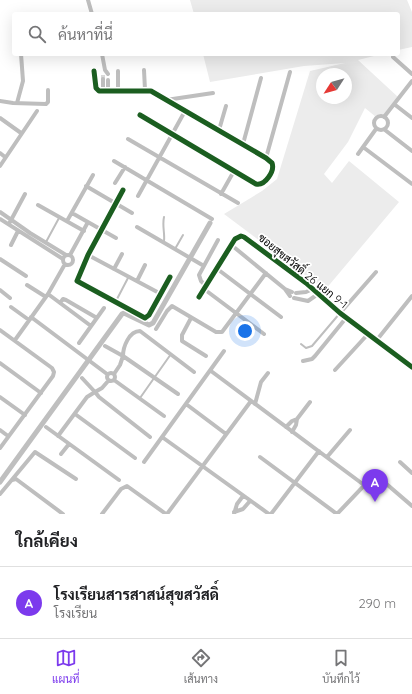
<!DOCTYPE html>
<html lang="th">
<head>
<meta charset="utf-8">
<style>
	:root { --surface:#fff; --page:#f2f2f2; --text:#202124; --muted:#757577; --line:#e0e0e0; --accent:#7c3aed }
	body { margin:0; font-family:Quicksand,Sarabun,sans-serif; background:var(--page); color:var(--text) }
	.compass { position:absolute; left:316px; top:68px; width:36px; height:36px; border-radius:50%; background:var(--surface); box-shadow:0 4px 16px #0002; rotate:234deg }
	.you { position:absolute; left:245px; top:331px; width:14px; height:14px; margin:-10px; border:3px solid #fff; border-radius:50%; background:#1a73e8; box-shadow:0 0 0 6px #1a73e833 }
	.badge { display:grid; place-items:center; width:26px; height:26px; border-radius:50%; background:var(--accent); color:#fff; font-size:13px; font-weight:700 }
	.pin { position:absolute; translate:-50% -33px; filter:drop-shadow(0 1px 2px #0008) }
	.pin::after { content:''; position:absolute; top:21px; width:14px; height:12px; background:inherit; clip-path:polygon(0 0,100% 0,50% 100%) }
	.list { margin:0; padding:0; list-style:none }
	h2 { display:flex; justify-content:space-between; align-items:center; height:52px; margin:0; padding:0 16px; font-size:17px }
	h2 small { font-size:13px; font-weight:400; color:var(--muted) }
	.list li { display:grid; grid-template-columns:26px 1fr auto; gap:12px; align-items:center; box-sizing:border-box; height:72px; padding:0 16px; border-top:1px solid var(--line) }
	.list b { display:block; font-size:15px; white-space:nowrap }
	.list p { margin:0; font-size:13px; white-space:nowrap; color:var(--muted) }
	.list em { font-size:13px; font-style:normal; color:var(--muted) }
	.icon { flex:none; width:22px; height:22px; fill:none; stroke:currentColor; stroke-width:2; stroke-linecap:round; stroke-linejoin:round }
	.map { position:relative; flex:none; width:412px; height:514px; overflow:hidden }
	.search { position:absolute; background:var(--surface); box-shadow:0 4px 16px #0002; left:12px; right:12px; top:12px; height:44px; display:flex; align-items:center; gap:10px; box-sizing:border-box; padding:0 14px; border-radius:4px; color:var(--muted); font-size:15px }
	.sheet { height:124px; background:var(--surface) }
	nav { display:flex; justify-content:space-around; align-items:center; box-sizing:border-box; height:56px; border-top:1px solid var(--line); background:var(--surface); font-size:11px; color:var(--muted) }
	nav a { display:grid; justify-items:center; gap:2px }
	nav .on { color:var(--accent) }
	.map>svg:first-child { display:block }
	.green { fill:#ececec; fill-rule:evenodd }
	.lines { fill:none; stroke-linecap:round; stroke-linejoin:round }
	.canal { stroke:#bfbfbf; stroke-width:5 }
	.minor-tunnel { stroke:#d9d9d9; stroke-width:4; stroke-dasharray:4 2; stroke-linecap:butt }
	.service { stroke:#bebebe; stroke-width:2 }
	.minor { stroke:#bebebe; stroke-width:4 }
	.cycleway-casing { stroke:#fff; stroke-width:8 }
	.cycleway { stroke:#1b5e20; stroke-width:5 }
	.labels { text-anchor:middle; dominant-baseline:central; stroke-width:3.5; stroke-linejoin:round; paint-order:stroke }
	.street-label { font-size:11px; fill:#000; stroke:#fff }
</style>
</head>
<body>
<div class="map">
<svg width="412" height="514" viewBox="0 0 412 514">
	<rect width="100%" height="100%" fill="#fff"/>
	<!-- green -->
	<path class="green" d="M190,0H407L412,12V47L398,50V14H194Z
		M203,54H382L358,60L398,97L384,115L376,117L365,108L348,142L324,174L332,183L349,161L399,202L325,290L224,214L262,191L277,179L310,71L345,63L304,66L210,82ZM322,74H346V98H322Z"/>
	<g class="lines">
		<!-- canal -->
		<path class="canal" d="M0,482L122,314L124,313L149,325L153,323L210,223"/>
		<!-- minor-tunnel -->
		<path class="minor-tunnel" d="M103,79V73"/>
		<!-- service -->
		<path class="service" d="M164,241C165,233 162,226 164,217
			M46,242L59,218
			M175,249L183,235
			M116,301L129,276
			M301,344L306,348L312,346L340,313
			M140,398L171,354"/>
		<!-- minor -->
		<path class="minor" d="M88,0L92,14
			M102,54L105,70L108,74
			M393,57L412,74
			M144,70L145,90
			M94,71L96,88L99,91H151L266,158L272,163C275,171 265,186 256,184L140,115
			M118,71V91
			M103,92V79
			M108,92V80
			M166,100L213,93
			M0,101L13,103L46,104L48,102V90
			M17,103L23,81L21,54
			M394,104L412,118
			M374 123a7 7 0 1 1 14 0a7 7 0 1 1-14 0Z
			M384,117L412,81
			M0,118L21,133
			M219,130L226,106
			M385,130L412,151
			M128,139L238,203
			M243,144L261,78
			M363,147L412,184
			M0,153L5,157
			M358,154L376,129
			M266,158L290,72
			M114,161L212,219
			M0,166L37,111
			M115,183L125,167
			M86,186L132,213
			M123,190L88,255L77,281L145,318L149,315L170,277
			M221,194L234,171
			M138,196L185,111
			M38,205L84,231
			M0,212L30,233L66,255
			M72,213L116,238
			M0,219L63,259
			M67,221L93,175
			M10,222L25,194
			M137,227L204,266
			M11,245L18,231
			M235,248L285,289L292,292
			M70,255L88,222
			M88,255L161,294
			M63 260a5 5 0 1 1 10 0a5 5 0 1 1-10 0Z
			M0,259L26,276
			M114,269L122,254
			M220,271L281,317
			M137,281L145,265
			M27,285L46,297
			M206,286L201,281L199,275L218,240
			M285,289L290,296
			M0,290L10,298
			M208,292L264,334
			M296,293L306,292L313,289
			M48,294L91,326
			M199,297L235,239L241,236L244,237L306,283L340,313L412,367
			M294,298L308,301L318,294
			M60,303L63,299L66,300L97,318
			M11,307L29,320
			M340,313L376,272
			M31,317L107,374
			M191,318L182,335V341L206,356
			M156,329L167,311L172,306L216,332H222L266,273
			M0,330L52,368L54,372L53,376L0,448
			M15,340L48,294L65,264
			M376,341L412,296
			M79,343L104,308
			M105,346L123,356C123,347 129,331 140,331L194,372
			M303,361L312,359L315,356L346,318
			M0,363L41,393
			M335,370L368,334
			M211,371L364,485
			M107 377a4 4 0 1 1 8 0a4 4 0 1 1-8 0Z
			M114,374L120,365L123,356L178,394
			M109,380L102,388L95,392L99,397L150,437
			M114,380L164,416
			M0,397L25,415
			M186,404L226,434
			M255,404L261,382L268,373
			M75,414L135,458
			M46,427L119,480
			M286,427L292,421L297,419
			M0,430L8,436
			M292,432L296,425L297,419L310,402
			M58,436L87,397L95,392L82,378
			M162,437L269,514
			M61,454L69,444
			M260,457L337,514
			M327,457L350,430
			M144,462L224,351
			M400,462L412,473
			M12,480L16,479L63,514
			M383,481L412,506
			M0,494L35,452L76,479
			M234,512L243,509L250,501
			M102,514L121,489L127,486L166,514
			M167,514L251,401
			M234,514L237,504L243,496
			M271,514L319,451
			M337,514L377,472"/>
		<defs>
			<path id="cycleway" d="M94,71L96,88L99,91H151L266,158L272,163C275,171 265,186 256,184L140,115
				M123,190L88,255L77,281L145,318L149,315L170,277
				M199,297L235,239L241,236L244,237L306,283L340,313L412,367"/>
		</defs>
		<!-- cycleway casing -->
		<use href="#cycleway" class="cycleway-casing"/>
		<!-- cycleway -->
		<use href="#cycleway" class="cycleway"/>
	</g>
	<g class="labels">
		<!-- street labels -->
		<g class="street-label">
			<text transform="translate(303 271) rotate(39)">ซอยสุขสวัสดิ์ 26 แยก 9-1</text>
		</g>
	</g>
</svg>
<svg class="compass" viewBox="-18 -18 36 36"><path d="M0-13l5 13h-10z" fill="#e53935"/><path d="M0 13l5-13h-10z" fill="#757577"/></svg>
<div class="you"></div>
<div class="pin badge" style="left:375px;top:502px">A</div>
<div class="search"><svg class="icon" aria-label="search" viewBox="0 0 24 24"><circle cx="10" cy="10" r="6"/><path d="M15 15l6 6"/></svg>ค้นหาที่นี่</div>
</div>
<section class="sheet">
<h2>ใกล้เคียง<small></small></h2>
<ul class="list">
<li><span class="badge">A</span><div><b>โรงเรียนสารสาสน์สุขสวัสดิ์</b><p>โรงเรียน</p></div><em>290 m</em></li>
</ul>
</section>
<nav>
<a class="on"><svg class="icon" aria-label="map" viewBox="0 0 24 24"><path d="M3 6l6-2 6 2 6-2v14l-6 2-6-2-6 2zM9 4v14M15 6v14"/></svg>แผนที่</a>
<a><svg class="icon" aria-label="directions" viewBox="0 0 24 24"><path d="M12 3l9 9-9 9-9-9zM9 14v-3h6M13 9l2 2-2 2"/></svg>เส้นทาง</a>
<a><svg class="icon" aria-label="saved" viewBox="0 0 24 24"><path d="M7 4h10v16l-5-4-5 4z"/></svg>บันทึกไว้</a>
</nav>
</body>
</html>
